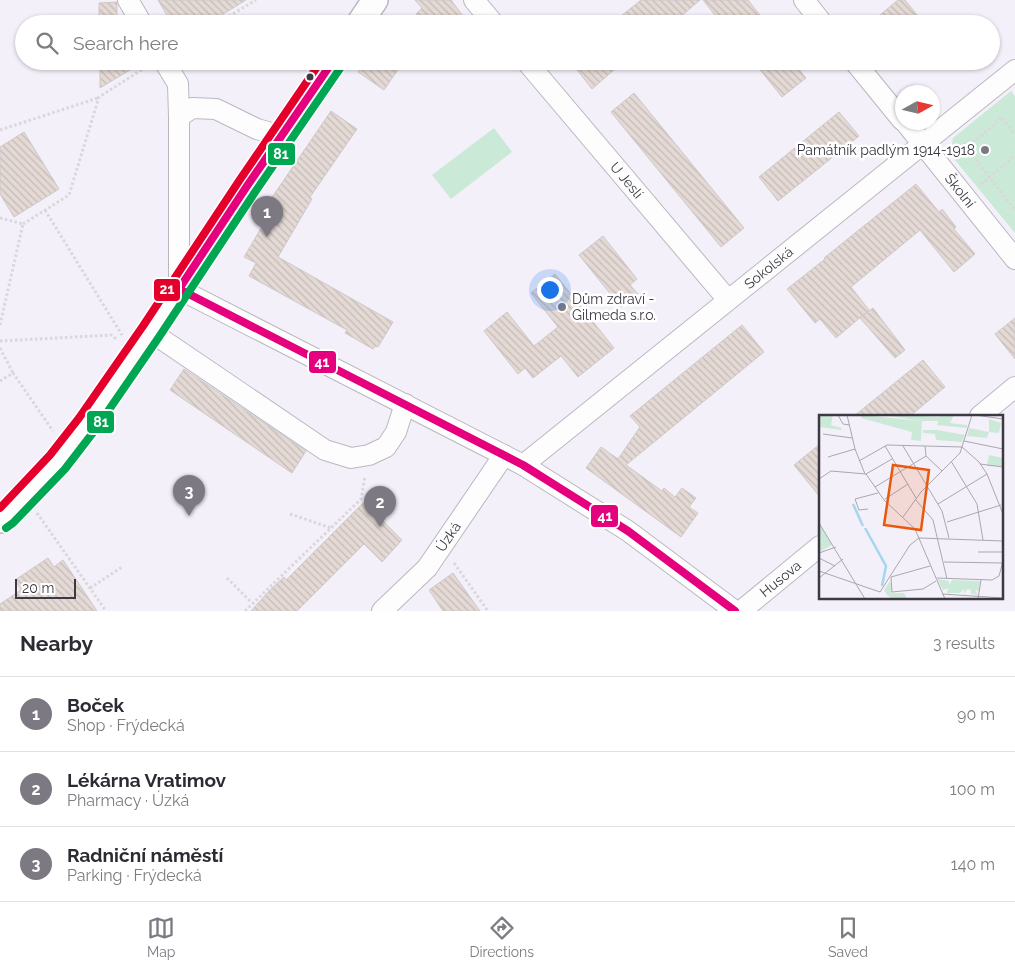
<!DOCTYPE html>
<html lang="en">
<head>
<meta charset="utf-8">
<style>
	:root { --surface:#fff; --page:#f7f7f7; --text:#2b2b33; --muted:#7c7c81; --line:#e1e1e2; --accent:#7d7982 }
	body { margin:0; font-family:Raleway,sans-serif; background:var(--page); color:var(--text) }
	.compass { position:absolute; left:895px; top:85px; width:45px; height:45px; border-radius:50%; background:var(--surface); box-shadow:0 1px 4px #0004; rotate:82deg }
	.scale { position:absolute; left:15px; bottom:12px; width:61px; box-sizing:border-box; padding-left:5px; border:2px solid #3d3942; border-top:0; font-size:14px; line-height:18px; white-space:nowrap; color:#3d3942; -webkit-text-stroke:4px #fff; paint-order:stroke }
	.you { position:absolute; left:549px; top:289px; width:18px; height:18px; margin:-12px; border:4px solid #fff; border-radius:50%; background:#1a73e8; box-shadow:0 0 0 8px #1a73e833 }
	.badge { display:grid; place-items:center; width:32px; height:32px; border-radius:50%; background:var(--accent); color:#fff; font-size:16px; font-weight:700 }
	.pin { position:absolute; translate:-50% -41px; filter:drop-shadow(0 1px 2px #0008) }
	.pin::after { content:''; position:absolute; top:26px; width:18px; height:15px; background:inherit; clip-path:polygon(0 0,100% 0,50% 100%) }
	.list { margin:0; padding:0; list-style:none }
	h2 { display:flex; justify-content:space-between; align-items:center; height:65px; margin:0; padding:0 20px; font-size:21px }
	h2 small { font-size:16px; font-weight:400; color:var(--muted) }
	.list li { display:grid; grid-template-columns:32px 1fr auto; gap:15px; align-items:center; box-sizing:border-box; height:75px; padding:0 20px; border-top:1px solid var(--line) }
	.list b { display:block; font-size:19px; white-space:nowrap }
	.list p { margin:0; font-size:16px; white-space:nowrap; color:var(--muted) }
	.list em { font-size:16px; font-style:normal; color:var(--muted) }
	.icon { flex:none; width:28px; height:28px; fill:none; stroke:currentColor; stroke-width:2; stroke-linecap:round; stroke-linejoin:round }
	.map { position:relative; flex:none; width:1015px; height:611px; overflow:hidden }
	.search { position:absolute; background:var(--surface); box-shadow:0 1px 4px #0004; left:15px; right:15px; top:15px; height:55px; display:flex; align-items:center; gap:12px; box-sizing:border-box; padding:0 18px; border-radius:28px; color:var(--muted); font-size:19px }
	.sheet { height:290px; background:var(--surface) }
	nav { display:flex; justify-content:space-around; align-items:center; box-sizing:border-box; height:70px; border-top:1px solid var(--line); background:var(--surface); font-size:14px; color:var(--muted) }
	nav a { display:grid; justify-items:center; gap:2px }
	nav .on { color:var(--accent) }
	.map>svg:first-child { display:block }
	.green { fill:#cbe9d7 }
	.building { fill:url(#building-back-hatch); stroke:#cec9ca }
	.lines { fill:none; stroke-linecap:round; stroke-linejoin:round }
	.minor-casing { stroke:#bbb7c0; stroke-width:22 }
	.major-casing { stroke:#bbb7c0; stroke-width:28 }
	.path { stroke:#d9d7db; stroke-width:3; stroke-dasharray:2.5 2.5; stroke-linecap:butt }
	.minor { stroke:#fdfdfe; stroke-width:20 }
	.major { stroke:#fdfdfe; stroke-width:25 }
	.bus-1-casing { stroke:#fff; stroke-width:11 }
	.bus-2-casing { stroke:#fff; stroke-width:11 }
	.bus-3-casing { stroke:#fff; stroke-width:11 }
	.bus-1 { stroke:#e5007d; stroke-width:8 }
	.bus-2 { stroke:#00a651; stroke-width:8 }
	.bus-3 { stroke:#e4002b; stroke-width:8 }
	.bus-dot { fill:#3d3942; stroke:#fff; stroke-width:2 }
	.poi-dot { fill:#7d7982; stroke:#fff; stroke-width:2 }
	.labels { text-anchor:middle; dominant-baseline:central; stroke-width:5; stroke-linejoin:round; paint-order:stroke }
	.poi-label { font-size:14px; fill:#3d3942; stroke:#fff; text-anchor:end }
	.street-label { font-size:14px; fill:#3d3942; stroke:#fff }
	.inset-river { fill:none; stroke:#a5d6ef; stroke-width:2.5 }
	.inset-road { fill:none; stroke:#aba7b0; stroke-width:1 }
	.view { fill:#e8590c; fill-opacity:0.15; stroke:#e8590c; stroke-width:2.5 }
	.inset-edge { fill:none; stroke:#3d3942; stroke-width:2.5 }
	.line-badge { stroke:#fff; stroke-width:2 }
	.badge-label { font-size:14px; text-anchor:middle; font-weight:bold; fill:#fff }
</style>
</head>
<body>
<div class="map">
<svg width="1015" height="611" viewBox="0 0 1015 611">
	<defs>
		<pattern id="building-back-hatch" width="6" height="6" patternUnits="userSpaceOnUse" patternTransform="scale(1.25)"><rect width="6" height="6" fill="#e4d9d4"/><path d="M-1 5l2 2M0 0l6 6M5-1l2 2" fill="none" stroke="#c4bbb7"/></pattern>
	</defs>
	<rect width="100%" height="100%" fill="#f4f0fa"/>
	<!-- green -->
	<path class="green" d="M1011,91L1015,96V233L950,154L953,138Z
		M494,128L512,152L451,199L432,175Z"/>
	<!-- building -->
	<path class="building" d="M158,0H246L207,24H172Z
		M415,0H451L469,24H424L416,14L422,8Z
		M641,0H700L672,24H611Z
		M703,0H748L767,24H722Z
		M898,0H905L918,16L909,24H869Z
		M117,2V24H99V3Z
		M100,61H145L100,88Z
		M366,61H404L384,90L358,72Z
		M570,61H624L592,89Z
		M753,61H792L806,78L782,97Z
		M634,93L744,228L721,247L611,112Z
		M331,111L357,129L310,197L312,199L278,257L393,322L378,347L375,346L373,349L345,333L347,330L249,276L256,263L244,257L270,213L264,209Z
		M839,112L859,136L778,201L759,177Z
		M24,132L59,189L14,217L0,194V147Z
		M916,184L939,212L942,209L956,227L954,229L975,254L954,272L920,230L851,287L869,310L836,338L820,319L815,323L787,289L825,259L824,258Z
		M603,236L637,279L630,285L638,294L621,307L579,255Z
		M555,274L614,348L578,377L561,356L533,378L525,368L518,374L484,331L507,312L534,346L558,327L531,293Z
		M873,308L905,350L895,358L860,318Z
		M1015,318V359L995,334Z
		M742,325L764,352L626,465L662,491L664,488L675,497L682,488L696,498L689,507L698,513L681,537L586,468L601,447L618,459L640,427L630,416Z
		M923,360L945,387L910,416H854Z
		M184,369L306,451L292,473L170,390Z
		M820,444V497L794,465Z
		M364,502L402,540L382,562L364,544L297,611H251L270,590L284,577L286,580Z
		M48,558L54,567L63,560L97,611H0V604L21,590L15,580Z
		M453,573L480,611H443L429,590Z"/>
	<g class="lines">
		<defs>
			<g id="minor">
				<path d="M128,0L142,24"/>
				<path d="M474,0L494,24"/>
				<path d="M804,0L823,24"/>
				<path d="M164,61L178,84L179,117V289L523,465L628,531L735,611"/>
				<path id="s1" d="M526,61L728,300"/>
				<path d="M854,61L902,120"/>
				<path d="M179,117L192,108L216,109L257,129L282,136"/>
				<path id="s2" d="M905,122L1015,259"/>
				<path d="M151,332L325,450L351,458L369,455L386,447L396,432L405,404"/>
				<path d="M980,416L1015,387"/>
				<path id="s3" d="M523,465L1015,70"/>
				<path id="s4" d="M382,611L427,568L504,455"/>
				<path id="s5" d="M741,611L820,546"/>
			</g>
			<path id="major" d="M359,24L375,0
				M0,520L6,516C25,496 47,475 64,454C96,415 121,372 151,332L247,186L333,61"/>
		</defs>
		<!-- minor casing -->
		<use href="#minor" class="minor-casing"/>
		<!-- major casing -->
		<use href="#major" class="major-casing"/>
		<!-- path -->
		<path class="path" d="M216,24L256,0
			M0,130L98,98
			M953,146C975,146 987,131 1001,117L1015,134
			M961,146L976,160L1015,210
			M981,184L1015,156
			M45,210L122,335
			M0,218L23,224L0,325
			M23,224L69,195L99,97L146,67
			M0,341L112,335L117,340
			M0,348L13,373
			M0,381L13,373L53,431
			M37,513L106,611
			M290,514L331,528
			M454,563L488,611
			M227,578L252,603
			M90,588L122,567
			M245,611L361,499L365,476"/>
		<!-- minor -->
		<use href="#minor" class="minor"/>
		<!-- major -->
		<use href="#major" class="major"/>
		<defs>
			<path id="bus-1" d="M179,289L523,465L628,531L735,611
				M179,289L247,186L333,61"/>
			<path id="bus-2" d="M6,528L13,523L65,469L95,430L159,337L255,192L341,67"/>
			<path id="bus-3" d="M0,508L50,455L79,418L143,326L239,181L321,61"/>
		</defs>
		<!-- bus-1 casing -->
		<use href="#bus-1" class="bus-1-casing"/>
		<!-- bus-2 casing -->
		<use href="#bus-2" class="bus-2-casing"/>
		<!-- bus-3 casing -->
		<use href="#bus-3" class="bus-3-casing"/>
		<!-- bus-1 -->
		<use href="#bus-1" class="bus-1"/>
		<!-- bus-2 -->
		<use href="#bus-2" class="bus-2"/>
		<!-- bus-3 -->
		<use href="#bus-3" class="bus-3"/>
	</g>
	<!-- markers -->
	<circle class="bus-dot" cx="310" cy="77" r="4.5"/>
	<g class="poi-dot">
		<circle cx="985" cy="150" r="5"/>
		<circle cx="562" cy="307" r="5"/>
	</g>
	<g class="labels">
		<!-- poi labels -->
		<g class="poi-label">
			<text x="975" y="150">Památník padlým 1914-1918</text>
			<text x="572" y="299" text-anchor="start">Dům zdraví -<tspan x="572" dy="16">Gilmeda s.r.o.</tspan></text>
		</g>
		<!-- street labels -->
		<g class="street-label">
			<text stroke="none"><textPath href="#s1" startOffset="156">U Jeslí</textPath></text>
			<text stroke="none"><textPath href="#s2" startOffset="88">Školní</textPath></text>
			<text stroke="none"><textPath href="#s3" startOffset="315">Sokolská</textPath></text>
			<text stroke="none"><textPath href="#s4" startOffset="100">Úzká</textPath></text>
			<text stroke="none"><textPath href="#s5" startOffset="51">Husova</textPath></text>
		</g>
	</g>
	<!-- overview -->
	<g transform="translate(819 415)">
		<rect width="184" height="184" fill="#f4f0fa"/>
		<path d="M43,0L103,6L102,26L92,25L93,17L42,3ZM121,0H135L131,8L148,10V13L118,10ZM170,4L182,8L180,18L170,17ZM104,15H118L146,20L143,27L117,25L116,19L104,18ZM0,108L13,130L0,137Z" fill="#cbe9d7"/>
		<path d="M65,0H87L121,2L120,6H103ZM71,166L73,178H85L88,184H74L68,180L65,175Z" fill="#cbe9d7"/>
		<path d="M0,0H14L12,10L23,13L22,15L0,12ZM150,13L170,17L168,23L148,21ZM170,40L184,43V51H168ZM118,164L130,166V170L133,165L161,166L160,176L156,175L159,180L152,179V175L148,174L145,179V174L141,178H128L129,173L124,175Z" fill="#cbe9d7"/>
		<path class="inset-river" d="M34,89L44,111M46,113L67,151L63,171"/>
		<path class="inset-road" d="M19,0L24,9L31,10M28,0L36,34L46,59M156,0L184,4M4,19L33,23M145,26L184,34M66,31L97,83M84,31L123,96L130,123M106,31L107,41L123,56M9,42L36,34M40,46L68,30L143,32L160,47L168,59L184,99M132,46L158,89L164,125M161,49L184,52M47,59L73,44M0,64L12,56L47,59L65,85L96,114L126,184M56,72L107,41M66,84L89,69M96,84L114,105L128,164M119,89L168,59M49,94L40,95L36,84L59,78M84,102L102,77L141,38L153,0M128,107L182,90M0,108L46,184M100,123L184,126M159,137H184M0,138L17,132M0,143L16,151M125,147L183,148M111,151L72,162L73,177L104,174L117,166M0,156L61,177L91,130L100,123M0,163L24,144M118,163L173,165L180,161L184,146M123,179L184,183M159,184L162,165"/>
		<path class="view" d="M74,50L110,55L102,115L65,110Z"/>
		<rect width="184" height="184" class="inset-edge"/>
	</g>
	<g class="line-badge">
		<rect x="267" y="142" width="29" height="24" rx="5" fill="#00a651"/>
		<rect x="153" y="278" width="28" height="24" rx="5" fill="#e4002b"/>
		<rect x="308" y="350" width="29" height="24" rx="5" fill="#e5007d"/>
		<rect x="86" y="410" width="29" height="24" rx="5" fill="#00a651"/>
		<rect x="590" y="504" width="29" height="24" rx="5" fill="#e5007d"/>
	</g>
	<g class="badge-label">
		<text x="281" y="159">81</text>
		<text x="167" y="294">21</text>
		<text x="322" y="367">41</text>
		<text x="101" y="427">81</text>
		<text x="605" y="521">41</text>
	</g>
</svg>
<svg class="compass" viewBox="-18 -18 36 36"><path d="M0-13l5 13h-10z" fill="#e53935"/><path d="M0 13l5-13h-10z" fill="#7c7c81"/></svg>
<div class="scale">20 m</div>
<div class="you"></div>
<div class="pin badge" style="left:267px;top:237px">1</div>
<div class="pin badge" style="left:380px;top:527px">2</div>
<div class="pin badge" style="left:189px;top:516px">3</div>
<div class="search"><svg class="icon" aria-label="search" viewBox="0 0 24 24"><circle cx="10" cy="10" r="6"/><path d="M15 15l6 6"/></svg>Search here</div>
</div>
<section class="sheet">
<h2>Nearby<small>3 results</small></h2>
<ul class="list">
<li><span class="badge">1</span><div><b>Boček</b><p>Shop · Frýdecká</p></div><em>90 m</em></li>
<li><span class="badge">2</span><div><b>Lékárna Vratimov</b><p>Pharmacy · Úzká</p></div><em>100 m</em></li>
<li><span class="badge">3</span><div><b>Radniční náměstí</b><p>Parking · Frýdecká</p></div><em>140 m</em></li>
</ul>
</section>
<nav>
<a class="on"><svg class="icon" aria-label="map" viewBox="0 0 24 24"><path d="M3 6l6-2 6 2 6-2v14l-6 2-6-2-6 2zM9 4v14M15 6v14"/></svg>Map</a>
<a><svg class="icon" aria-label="directions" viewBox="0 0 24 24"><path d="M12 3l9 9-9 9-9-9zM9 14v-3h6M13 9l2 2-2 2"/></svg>Directions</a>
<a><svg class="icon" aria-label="saved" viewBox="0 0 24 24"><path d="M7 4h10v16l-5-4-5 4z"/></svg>Saved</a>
</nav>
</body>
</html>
